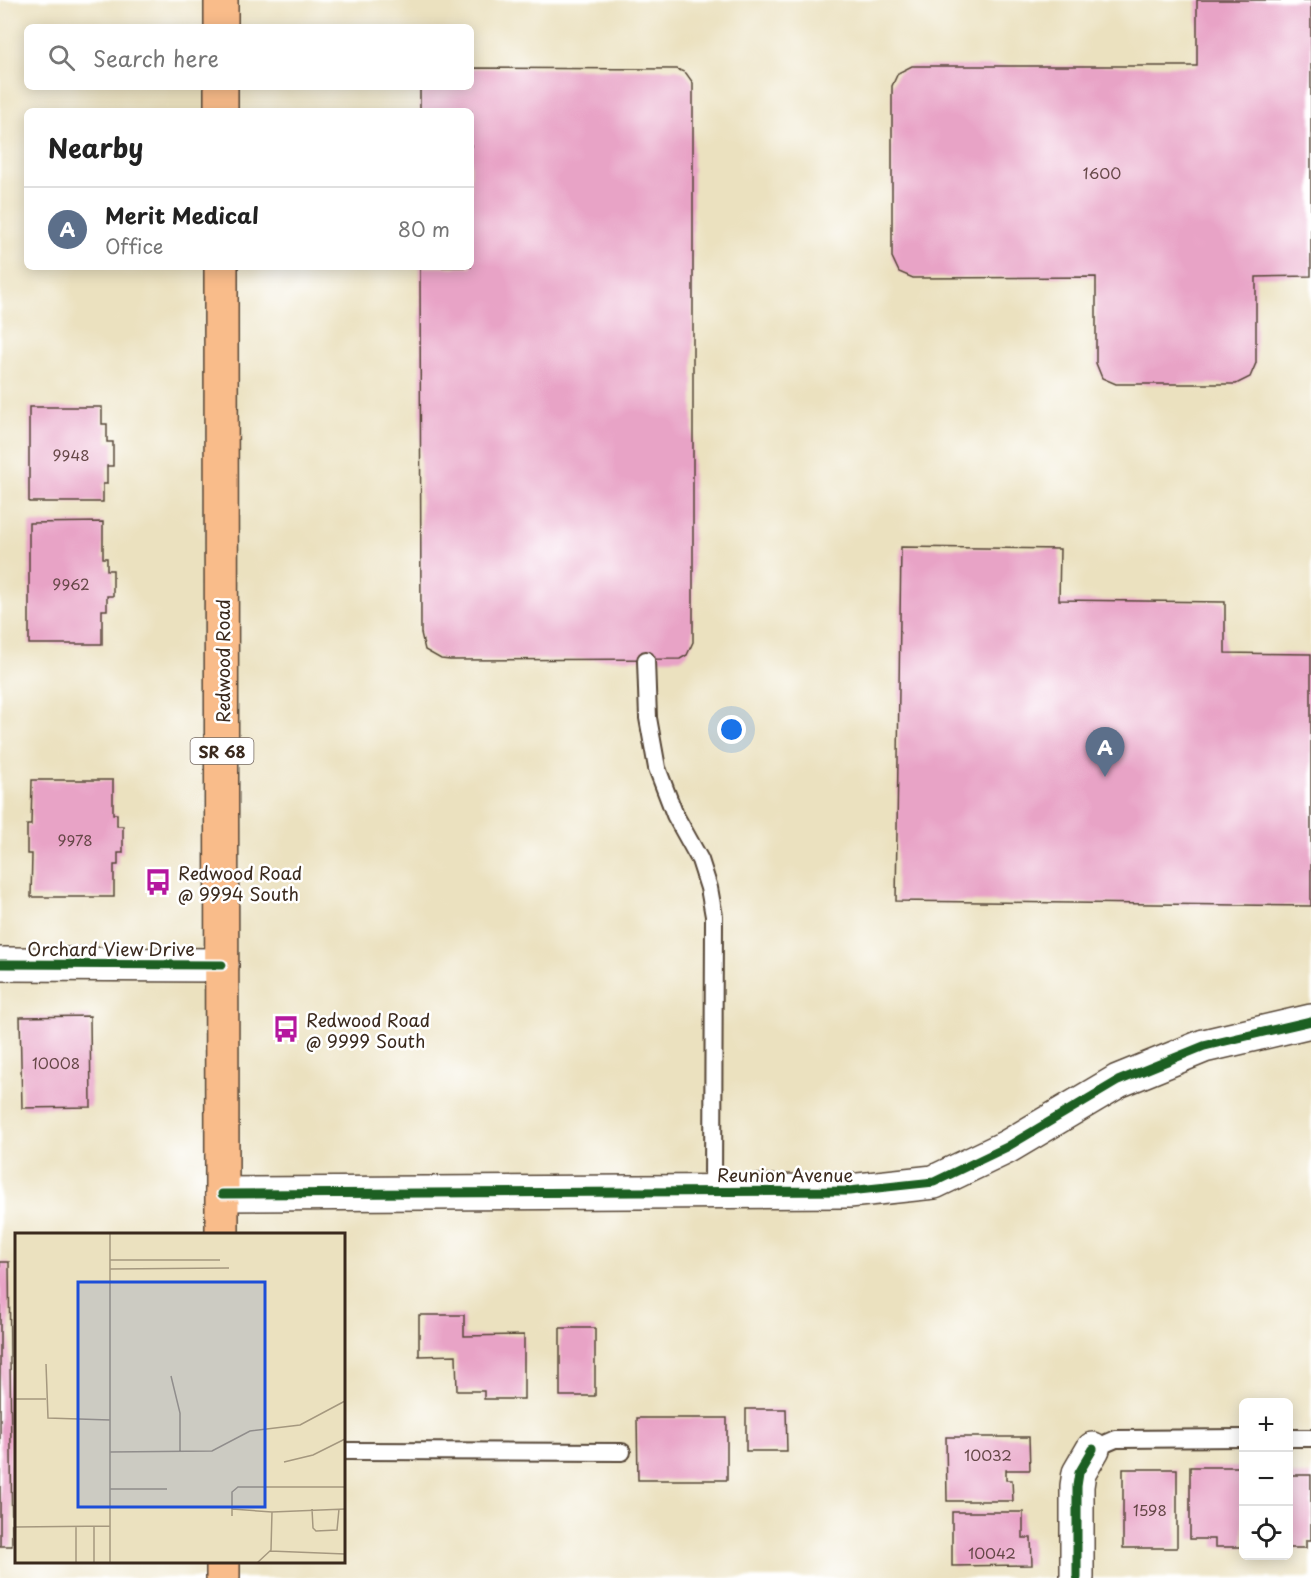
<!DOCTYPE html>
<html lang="en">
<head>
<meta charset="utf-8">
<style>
	:root { --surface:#fff; --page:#f6f6f6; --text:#222; --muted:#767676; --line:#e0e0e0; --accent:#b5179e }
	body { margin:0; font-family:"Playpen Sans",sans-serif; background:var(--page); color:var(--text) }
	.controls { position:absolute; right:18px; bottom:18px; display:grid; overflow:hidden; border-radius:9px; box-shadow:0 3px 15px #0003 }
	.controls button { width:54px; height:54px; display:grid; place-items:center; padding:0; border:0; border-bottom:2px solid var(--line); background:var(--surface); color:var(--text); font:30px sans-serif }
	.you { position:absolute; left:732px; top:730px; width:21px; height:21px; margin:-15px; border:4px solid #fff; border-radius:50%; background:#1a73e8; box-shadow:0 0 0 9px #1a73e833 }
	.badge { display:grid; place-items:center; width:39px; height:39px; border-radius:50%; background:var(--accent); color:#fff; font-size:20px; font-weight:700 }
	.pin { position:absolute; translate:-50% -50px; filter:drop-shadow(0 2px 3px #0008) }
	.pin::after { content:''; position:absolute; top:32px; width:21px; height:18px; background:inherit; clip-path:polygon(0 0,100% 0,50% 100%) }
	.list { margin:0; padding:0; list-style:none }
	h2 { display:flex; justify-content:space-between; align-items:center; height:78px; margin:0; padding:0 24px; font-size:26px }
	h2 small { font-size:20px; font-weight:400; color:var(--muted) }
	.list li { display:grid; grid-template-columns:39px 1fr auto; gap:18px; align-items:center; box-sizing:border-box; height:84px; padding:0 24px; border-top:2px solid var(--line) }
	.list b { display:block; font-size:22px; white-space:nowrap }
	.list p { margin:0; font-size:20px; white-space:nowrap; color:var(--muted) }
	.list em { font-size:20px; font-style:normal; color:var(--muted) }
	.icon { flex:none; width:33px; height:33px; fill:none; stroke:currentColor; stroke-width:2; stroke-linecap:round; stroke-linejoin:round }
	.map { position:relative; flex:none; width:1311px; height:1578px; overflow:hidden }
	.search { position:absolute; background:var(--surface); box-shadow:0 3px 15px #0003; left:24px; top:24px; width:450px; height:66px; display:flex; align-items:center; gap:15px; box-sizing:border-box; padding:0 21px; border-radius:9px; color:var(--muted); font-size:22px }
	.panel { position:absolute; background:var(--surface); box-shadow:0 3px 15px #0003; left:24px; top:108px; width:450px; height:162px; border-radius:9px }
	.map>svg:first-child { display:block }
	.building { fill:#e8a3c6 }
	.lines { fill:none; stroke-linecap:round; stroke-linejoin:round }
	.service-casing { stroke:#554536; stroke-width:20 }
	.minor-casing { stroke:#554536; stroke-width:36 }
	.tertiary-casing { stroke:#554536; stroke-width:36 }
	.primary-casing { stroke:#554536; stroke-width:36 }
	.service { stroke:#fff; stroke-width:16 }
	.minor { stroke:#fff; stroke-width:33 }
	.tertiary { stroke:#fff; stroke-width:33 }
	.primary { stroke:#f9bc8a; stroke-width:33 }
	.cycleway-casing { stroke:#fff; stroke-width:13 }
	.cycleway { stroke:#1b5e20; stroke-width:9 }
	.labels { text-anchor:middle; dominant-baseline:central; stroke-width:5; stroke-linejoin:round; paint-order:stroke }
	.number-label { font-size:15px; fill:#664848 }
	.shield { fill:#fff; stroke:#766a62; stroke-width:1.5 }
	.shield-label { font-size:16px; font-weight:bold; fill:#3b2a1e }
	.street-label { font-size:18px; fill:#3b2a1e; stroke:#fff }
	.poi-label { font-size:18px; fill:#3b2a1e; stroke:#fff; text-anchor:start }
	.inset-road { fill:none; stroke:#a5987f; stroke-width:1.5 }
	.view { fill:#1d4ed8; fill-opacity:0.15; stroke:#1d4ed8; stroke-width:3 }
	.inset-edge { fill:none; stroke:#3b2a1e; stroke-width:3 }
</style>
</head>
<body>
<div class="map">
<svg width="1311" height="1578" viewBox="0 0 1311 1578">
	<rect width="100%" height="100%" fill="#fff"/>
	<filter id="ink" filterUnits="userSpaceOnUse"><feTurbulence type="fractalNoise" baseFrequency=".0167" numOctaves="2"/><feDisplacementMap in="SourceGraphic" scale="12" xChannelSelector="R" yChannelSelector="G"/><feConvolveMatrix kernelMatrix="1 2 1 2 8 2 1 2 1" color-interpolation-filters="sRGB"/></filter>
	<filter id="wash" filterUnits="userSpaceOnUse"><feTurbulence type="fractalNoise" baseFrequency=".008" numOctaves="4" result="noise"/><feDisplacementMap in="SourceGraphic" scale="24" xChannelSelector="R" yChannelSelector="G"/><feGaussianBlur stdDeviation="1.35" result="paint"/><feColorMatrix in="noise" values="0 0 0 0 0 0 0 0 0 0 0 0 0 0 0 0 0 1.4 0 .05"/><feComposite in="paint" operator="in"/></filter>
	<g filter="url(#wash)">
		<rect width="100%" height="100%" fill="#ebe1bf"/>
		<g id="blocks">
			<!-- building -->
			<path class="building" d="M1197,0H1311V276L1256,277V363L1250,377L1236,384H1116L1102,378L1096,363V277L913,278L899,272L892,257V86L898,73L912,66H1197Z
				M471,68L677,69L686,73L693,83V642L687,655L680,659L450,660L441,659L425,650L421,633L420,267H471V111H420V87H471Z
				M29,407H102V424H107V442H113V466H107V484H103V502H29Z
				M103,522V558H107V570H113V596H107V610H102V644H29V523Z
				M901,547L1060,549L1059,600L1225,602V653L1311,654V906L896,901Z
				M32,780H113V814H117V826H123V853H118V865H114V897H31L32,854H27V825H31Z
				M90,1016L91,1107L22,1108L20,1017Z
				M0,1262H9L12,1546H0Z
				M419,1315H464V1336L524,1335V1399H484V1391H457L456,1355L419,1356Z
				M560,1328H595V1396H560Z
				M746,1409H786L787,1451H746Z
				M637,1418H727V1480H638Z
				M946,1437H1029L1030,1470H1006V1480H1012L1013,1501H947Z
				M1190,1467H1243V1547H1215V1539H1190Z
				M1123,1469H1177V1548H1123Z
				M1288,1475H1311V1540H1306V1548H1288Z
				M952,1512H1023V1538H1031L1032,1565L952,1566Z"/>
		</g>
	</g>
	<g filter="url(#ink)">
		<use href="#blocks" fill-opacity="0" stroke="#554536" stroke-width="1.5"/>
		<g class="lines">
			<defs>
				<path id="service" d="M646,660L648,718L657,768L675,815L700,860L709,888L714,916L713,1191
					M1288,1438H1311
					M1093,1449L1116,1439L1244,1438
					M344,1451L622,1452"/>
				<path id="minor" d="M0,964L222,965
					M1077,1578V1486L1079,1473L1093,1449"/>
				<path id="tertiary" d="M222,1194L849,1191L934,1182L1007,1147L1118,1081L1204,1046L1311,1021"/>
				<path id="primary" d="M221,0V27
					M221,87V111
					M221,267L222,1234
					M223,1562V1578"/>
			</defs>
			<!-- service casing -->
			<use href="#service" class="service-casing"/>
			<!-- minor casing -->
			<use href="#minor" class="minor-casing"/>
			<!-- tertiary casing -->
			<use href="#tertiary" class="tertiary-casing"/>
			<!-- primary casing -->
			<use href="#primary" class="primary-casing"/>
			<!-- service -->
			<use href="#service" class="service"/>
			<!-- minor -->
			<use href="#minor" class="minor"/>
			<!-- tertiary -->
			<use href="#tertiary" class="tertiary"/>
			<!-- primary -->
			<use href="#primary" class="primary"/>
			<defs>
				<path id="cycleway" d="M0,964L222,965
					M222,1194L849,1191L934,1182L1007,1147L1118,1081L1204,1046L1311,1021
					M1077,1578V1486L1079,1473L1093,1449"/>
			</defs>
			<!-- cycleway casing -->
			<use href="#cycleway" class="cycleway-casing"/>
			<!-- cycleway -->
			<use href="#cycleway" class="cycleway"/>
		</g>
	</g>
	<!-- icons -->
	<defs>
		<symbol id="bus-bare" viewBox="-9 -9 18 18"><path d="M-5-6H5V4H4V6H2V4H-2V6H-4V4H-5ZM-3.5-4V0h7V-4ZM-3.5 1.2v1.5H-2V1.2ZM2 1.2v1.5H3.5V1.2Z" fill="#b5179e" stroke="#fff" stroke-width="2.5" paint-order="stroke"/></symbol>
	</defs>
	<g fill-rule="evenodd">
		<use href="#bus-bare" x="139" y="863" width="38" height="38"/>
		<use href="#bus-bare" x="267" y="1010" width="38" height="38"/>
	</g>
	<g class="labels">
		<!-- number labels -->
		<g class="number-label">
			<text x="1102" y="172">1600</text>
			<text x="71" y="454">9948</text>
			<text x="71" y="583">9962</text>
			<text x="75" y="839">9978</text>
			<text x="56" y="1062">10008</text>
			<text x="988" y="1454">10032</text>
			<text x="1150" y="1509">1598</text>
			<text x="992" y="1552">10042</text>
		</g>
		<!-- shield labels -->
		<rect class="shield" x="190.5" y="738" width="63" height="26" rx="4.5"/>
		<g class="shield-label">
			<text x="222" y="751">SR 68</text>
		</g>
		<!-- street labels -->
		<g class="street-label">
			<text transform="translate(222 661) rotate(-90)">Redwood Road</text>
			<text x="111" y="948">Orchard View Drive</text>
			<text x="785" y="1174">Reunion Avenue</text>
		</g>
		<!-- poi labels -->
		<g class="poi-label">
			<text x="178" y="872">Redwood Road<tspan x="178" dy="21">@ 9994 South</tspan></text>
			<text x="306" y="1019">Redwood Road<tspan x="306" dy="21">@ 9999 South</tspan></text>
		</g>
	</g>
	<!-- overview -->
	<g transform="translate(15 1233)">
		<rect width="330" height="330" fill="#ebe1bf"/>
		<path class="inset-road" d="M95,0V330M95,27H205M95,36L214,35M31,131L33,185L95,187M156,143L165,180V219M0,166H31M95,219L197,218L235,198L285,192L330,168M269,229L298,222L330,206M95,256H152M217,276L257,279M297,276L298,295L301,298L322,297L324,276M257,279L330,276M217,283V259L223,254H330M61,293V330M79,293V330M0,294L95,293M255,318L330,321M242,330L256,317L257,279"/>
		<path class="view" d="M63,49H250V274H63Z"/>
		<rect width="330" height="330" class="inset-edge"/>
	</g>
</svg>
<div class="controls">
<button>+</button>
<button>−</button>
<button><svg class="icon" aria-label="locate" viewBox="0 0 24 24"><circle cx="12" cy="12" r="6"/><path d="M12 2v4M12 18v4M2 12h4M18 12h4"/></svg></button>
</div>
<div class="you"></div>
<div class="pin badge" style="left:1105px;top:777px;background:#5c6f8a">A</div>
<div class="search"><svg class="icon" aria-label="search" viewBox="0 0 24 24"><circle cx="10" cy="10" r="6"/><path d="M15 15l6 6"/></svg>Search here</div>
<section class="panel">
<h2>Nearby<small></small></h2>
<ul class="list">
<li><span class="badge" style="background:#5c6f8a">A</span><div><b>Merit Medical</b><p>Office</p></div><em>80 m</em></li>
</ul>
</section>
</div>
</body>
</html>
